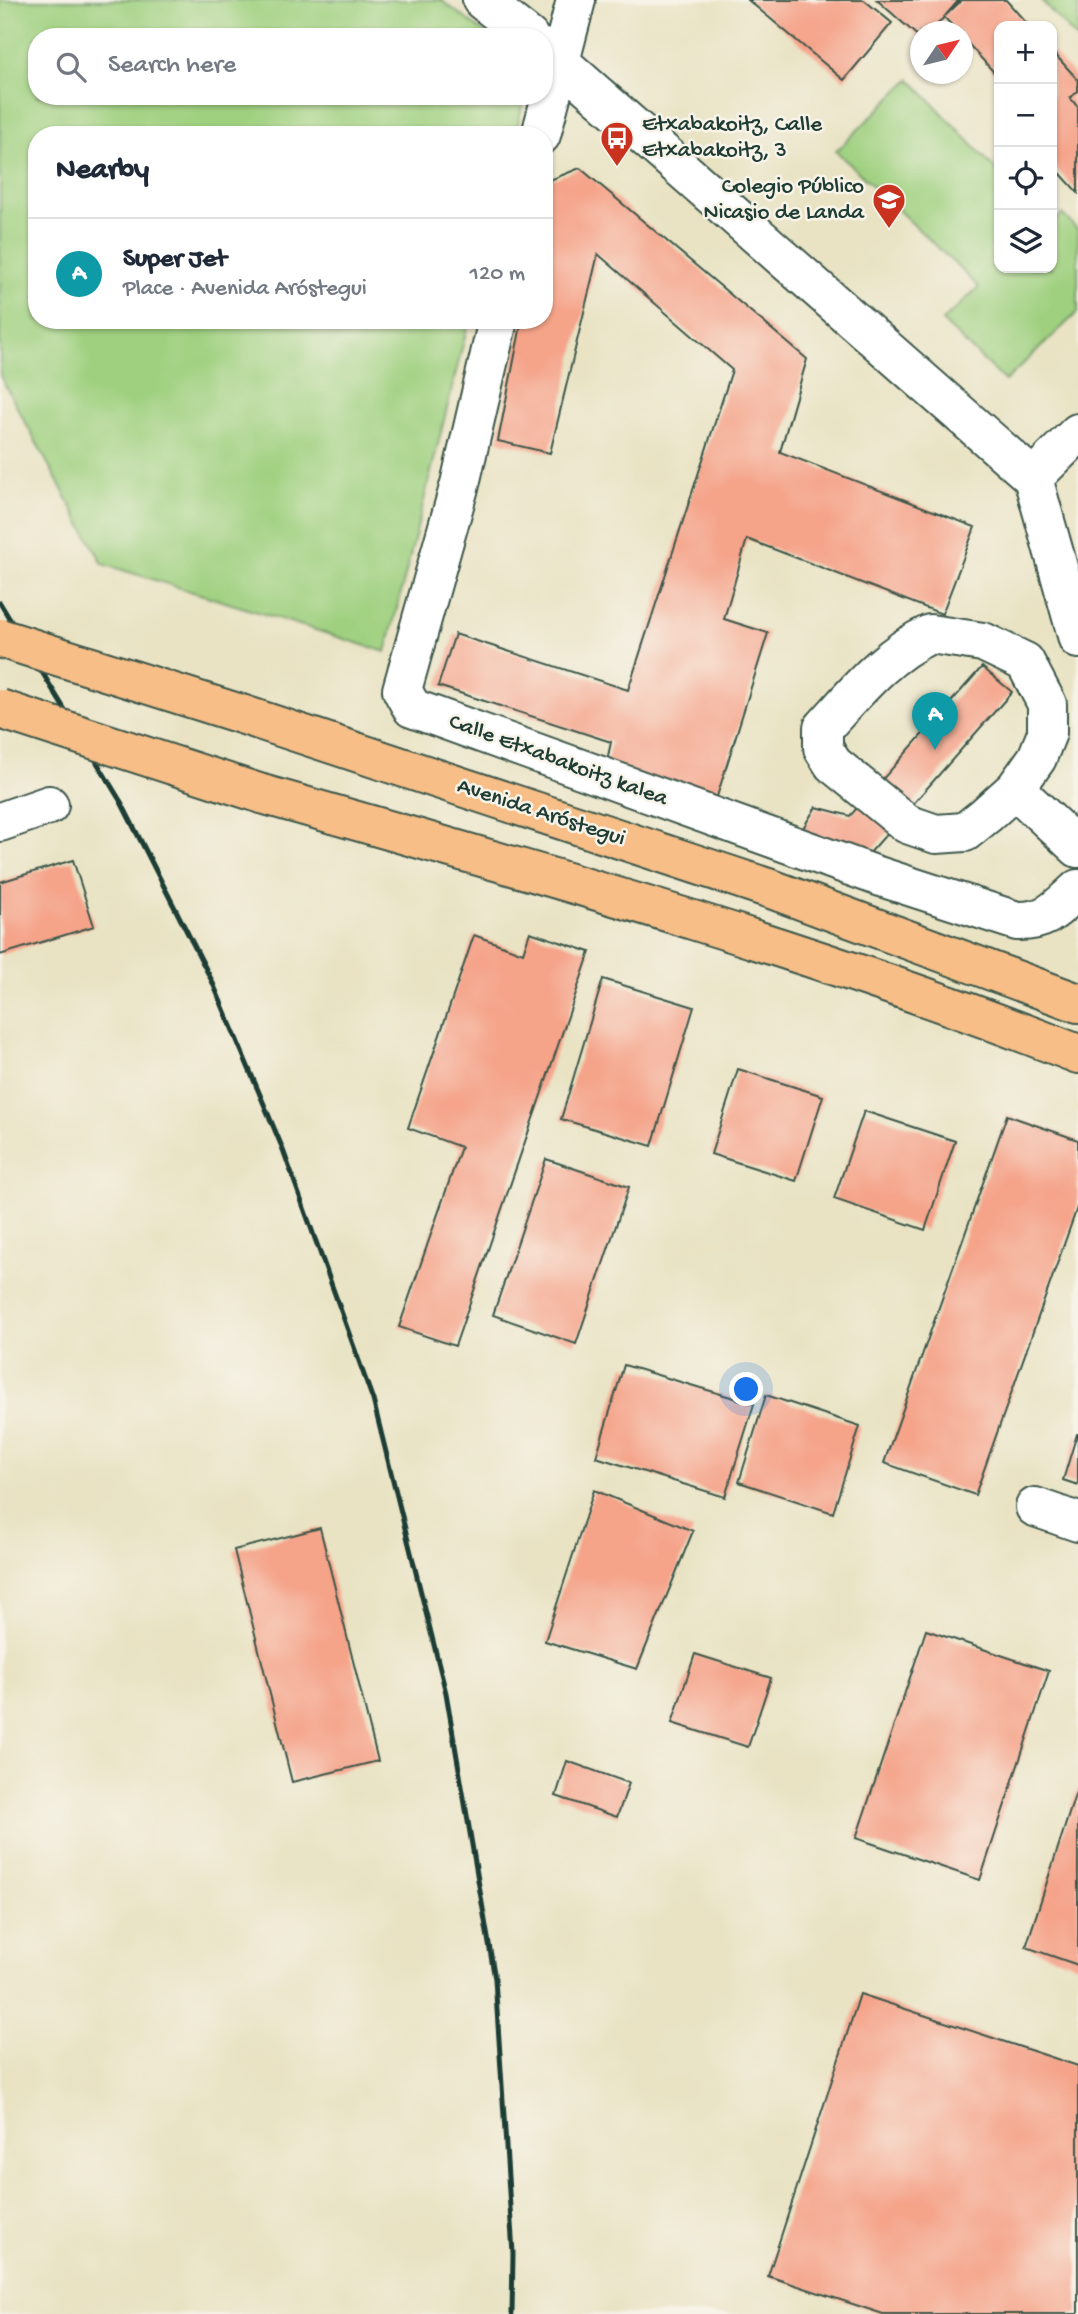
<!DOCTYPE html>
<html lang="en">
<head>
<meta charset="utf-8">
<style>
	:root { --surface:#fff; --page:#f2f2f3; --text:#1f2937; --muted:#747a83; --line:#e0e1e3; --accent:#d93025 }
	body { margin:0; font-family:"Gochi Hand",sans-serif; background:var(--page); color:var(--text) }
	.controls { position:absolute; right:21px; top:21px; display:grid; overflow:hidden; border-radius:14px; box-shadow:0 2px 5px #0004 }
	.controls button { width:63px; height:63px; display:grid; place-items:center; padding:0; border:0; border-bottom:2px solid var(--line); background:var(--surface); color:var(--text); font:35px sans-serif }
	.compass { position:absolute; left:910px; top:21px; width:63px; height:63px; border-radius:50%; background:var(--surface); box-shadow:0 2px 5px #0004; rotate:55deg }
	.you { position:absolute; left:747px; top:1390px; width:24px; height:24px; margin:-18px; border:5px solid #fff; border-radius:50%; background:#1a73e8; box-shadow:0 0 0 10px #1a73e833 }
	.badge { display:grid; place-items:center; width:46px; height:46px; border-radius:50%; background:var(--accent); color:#fff; font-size:23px; font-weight:700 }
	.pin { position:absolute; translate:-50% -58px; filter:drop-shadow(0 2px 4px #0008) }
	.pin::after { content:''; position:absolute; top:37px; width:24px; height:21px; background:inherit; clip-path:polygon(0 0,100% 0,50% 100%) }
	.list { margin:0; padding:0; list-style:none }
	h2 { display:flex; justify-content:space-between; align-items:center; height:91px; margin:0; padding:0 28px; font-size:30px }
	h2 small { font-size:23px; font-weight:400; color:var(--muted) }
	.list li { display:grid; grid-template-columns:46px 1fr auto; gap:21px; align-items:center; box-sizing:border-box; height:112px; padding:0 28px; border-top:2px solid var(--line) }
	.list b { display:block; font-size:26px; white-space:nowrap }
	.list p { margin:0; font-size:23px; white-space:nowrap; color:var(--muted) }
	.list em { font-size:23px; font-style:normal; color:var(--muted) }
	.icon { flex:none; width:38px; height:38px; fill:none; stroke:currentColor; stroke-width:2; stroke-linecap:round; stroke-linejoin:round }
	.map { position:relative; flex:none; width:1078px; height:2314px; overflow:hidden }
	.search { position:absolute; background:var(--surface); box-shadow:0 2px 5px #0004; left:28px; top:28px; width:525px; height:77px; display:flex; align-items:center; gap:18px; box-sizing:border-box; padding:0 24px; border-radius:28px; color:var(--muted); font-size:26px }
	.panel { position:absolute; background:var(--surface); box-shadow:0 2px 5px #0004; left:28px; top:126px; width:525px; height:203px; border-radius:28px }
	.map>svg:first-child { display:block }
	.green { fill:#9fd07f; stroke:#5f865a; stroke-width:2 }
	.building { fill:#f5a389 }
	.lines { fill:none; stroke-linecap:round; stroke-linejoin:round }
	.minor-casing { stroke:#3d564a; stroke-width:42 }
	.major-casing { stroke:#3d564a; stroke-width:42 }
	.minor { stroke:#fff; stroke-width:38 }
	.major { stroke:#f7be87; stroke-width:38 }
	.rail { stroke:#1f3d34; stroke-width:5 }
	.major-bridge-casing { stroke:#3d564a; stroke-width:42; stroke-linecap:butt }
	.major-bridge { stroke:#f7be87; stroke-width:38 }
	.labels { text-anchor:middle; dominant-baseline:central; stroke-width:5; stroke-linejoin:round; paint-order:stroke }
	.poi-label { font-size:23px; fill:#1f3d34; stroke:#f7f3e8; text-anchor:start }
	.street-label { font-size:23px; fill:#1f3d34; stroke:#f7f3e8 }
</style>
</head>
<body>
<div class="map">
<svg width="1078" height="2314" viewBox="0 0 1078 2314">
	<rect width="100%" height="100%" fill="#f7f3e8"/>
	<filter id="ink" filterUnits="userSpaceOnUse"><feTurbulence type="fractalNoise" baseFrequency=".0143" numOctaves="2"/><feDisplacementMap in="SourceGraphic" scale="14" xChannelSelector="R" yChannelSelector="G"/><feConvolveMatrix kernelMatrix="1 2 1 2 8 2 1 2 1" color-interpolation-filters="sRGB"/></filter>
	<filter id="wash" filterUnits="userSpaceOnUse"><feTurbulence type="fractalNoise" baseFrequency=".00686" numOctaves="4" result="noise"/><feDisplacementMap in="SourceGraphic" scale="28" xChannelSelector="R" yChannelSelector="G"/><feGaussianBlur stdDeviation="1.57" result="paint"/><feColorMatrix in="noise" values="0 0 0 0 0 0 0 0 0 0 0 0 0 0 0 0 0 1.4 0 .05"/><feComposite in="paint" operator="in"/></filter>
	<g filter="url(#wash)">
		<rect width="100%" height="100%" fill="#e9e3c4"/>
		<!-- green -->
		<path class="green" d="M0,0H441L490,37H37V96H525L515,135H37V320H469L386,652L103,564L0,376Z
			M1042,0H1078V40L1041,0Z
			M910,79L999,173V268H1052V224L1062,214L1078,230V312L1005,381L942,321L979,287L836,151Z"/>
		<g id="blocks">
			<!-- building -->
			<path class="building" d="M748,0H864L892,23L844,80Z
				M877,0H959L945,16L962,0H1006L1029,26H999V78L962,37V32H958L944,17L931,32H920V38Z
				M1052,51L1078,80V91L1070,98L1078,107V193L1052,164Z
				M580,168L807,359L780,452L975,527L942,614L747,539L724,619L768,633L714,806L607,761L611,742L438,686L455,634L628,690L732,370L598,254L550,453L498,441L522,320H544V211L550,180Z
				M982,667L1012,692L868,855L800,833L816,807L850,816Z
				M73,860L94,926L0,955V882Z
				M530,932L590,952L455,1346L399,1327L461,1147L408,1128L474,935L523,953Z
				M603,979L694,1007L652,1146L561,1119Z
				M738,1069L823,1096L796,1181L711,1154Z
				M864,1111L955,1141L925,1230L834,1199Z
				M1007,1115L1078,1140V1205L975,1495L884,1463Z
				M546,1159L629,1187L576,1344L493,1315Z
				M624,1365L754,1404L725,1497L596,1457Z
				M766,1395L860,1426L833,1513L739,1482Z
				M1077,1434H1078V1485L1063,1480Z
				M594,1490L693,1531L637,1669L545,1641Z
				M320,1528L378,1761L292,1782L234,1550Z
				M926,1630L1049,1671L980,1880L856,1838Z
				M695,1654L771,1678L748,1747L672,1723Z
				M567,1761L629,1783L617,1817L556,1796Z
				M1077,1789H1078V1965L1026,1947Z
				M860,1994L1078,2066V2314H883L768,2276Z"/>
		</g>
	</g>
	<g filter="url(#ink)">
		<use href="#blocks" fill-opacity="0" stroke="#3d564a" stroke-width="2"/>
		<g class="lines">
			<defs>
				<path id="minor" d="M482,0L529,37
					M544,48L1033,478
					M541,135L576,0
					M498,320L460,484L402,690L412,708L875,875L1017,921C1047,922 1057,908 1078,889
					M1033,478L1078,639
					M1033,478L1078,433
					M930,634L983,642L1025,662L1047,704V733L1037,758L1015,789L986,815L965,832L936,834L907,824L833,764L823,748V728C856,692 885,655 930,634Z
					M1015,789L1078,848
					M0,822L49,805
					M1035,1507L1078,1522"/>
				<path id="major" d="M241,714L774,890L1078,1003
					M262,794C536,872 812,949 1078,1054"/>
			</defs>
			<!-- minor casing -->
			<use href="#minor" class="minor-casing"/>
			<!-- major casing -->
			<use href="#major" class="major-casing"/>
			<!-- minor -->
			<use href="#minor" class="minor"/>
			<!-- major -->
			<use href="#major" class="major"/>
			<!-- rail -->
			<path class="rail" d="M0,603L121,802L212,981L282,1147L373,1400L446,1693L495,1979L513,2253L512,2314"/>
			<defs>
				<path id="major-bridge" d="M0,638L241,714
					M0,709L262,794"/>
			</defs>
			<!-- major-bridge casing -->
			<use href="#major-bridge" class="major-bridge-casing"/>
			<!-- major-bridge -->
			<use href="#major-bridge" class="major-bridge"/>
		</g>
	</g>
	<!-- icons -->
	<defs>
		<symbol id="bus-pin" viewBox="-11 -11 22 30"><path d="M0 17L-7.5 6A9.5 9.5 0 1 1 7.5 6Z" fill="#c8321e" stroke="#f7f3e8"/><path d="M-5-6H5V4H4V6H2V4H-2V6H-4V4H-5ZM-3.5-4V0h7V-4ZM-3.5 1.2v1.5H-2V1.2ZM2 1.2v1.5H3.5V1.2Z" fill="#fff"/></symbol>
		<symbol id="school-pin" viewBox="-11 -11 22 30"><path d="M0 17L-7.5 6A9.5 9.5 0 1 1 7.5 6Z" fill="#c8321e" stroke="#f7f3e8"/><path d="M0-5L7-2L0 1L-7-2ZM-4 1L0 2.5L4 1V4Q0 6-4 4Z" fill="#fff"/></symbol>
	</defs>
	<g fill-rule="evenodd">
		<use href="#bus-pin" x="598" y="119" width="38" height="52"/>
		<use href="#school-pin" x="870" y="181" width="38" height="52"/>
	</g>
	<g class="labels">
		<!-- poi labels -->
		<g class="poi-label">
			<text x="642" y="125">Etxabakoitz, Calle<tspan x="642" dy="26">Etxabakoitz, 3</tspan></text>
			<text x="864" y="187" text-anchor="end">Colegio Público<tspan x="864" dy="26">Nicasio de Landa</tspan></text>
		</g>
		<!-- street labels -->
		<g class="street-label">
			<text transform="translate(558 761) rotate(20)">Calle Etxabakoitz kalea</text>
			<text transform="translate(541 813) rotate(18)">Avenida Aróstegui</text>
		</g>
	</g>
</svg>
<div class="controls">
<button>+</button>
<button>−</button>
<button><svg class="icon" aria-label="locate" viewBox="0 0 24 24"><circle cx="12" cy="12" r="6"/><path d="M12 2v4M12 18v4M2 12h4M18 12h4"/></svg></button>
<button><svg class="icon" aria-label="layers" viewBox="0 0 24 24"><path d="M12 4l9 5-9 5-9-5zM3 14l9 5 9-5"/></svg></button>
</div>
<svg class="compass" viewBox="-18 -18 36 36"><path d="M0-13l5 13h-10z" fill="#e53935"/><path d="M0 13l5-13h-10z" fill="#747a83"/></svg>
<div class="you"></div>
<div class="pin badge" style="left:935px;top:750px;background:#0f9aa8">A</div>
<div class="search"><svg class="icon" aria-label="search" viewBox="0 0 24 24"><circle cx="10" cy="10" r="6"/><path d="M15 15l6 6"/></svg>Search here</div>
<section class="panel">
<h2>Nearby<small></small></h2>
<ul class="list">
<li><span class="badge" style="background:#0f9aa8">A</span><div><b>Super Jet</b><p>Place · Avenida Aróstegui</p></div><em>120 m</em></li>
</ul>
</section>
</div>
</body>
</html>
